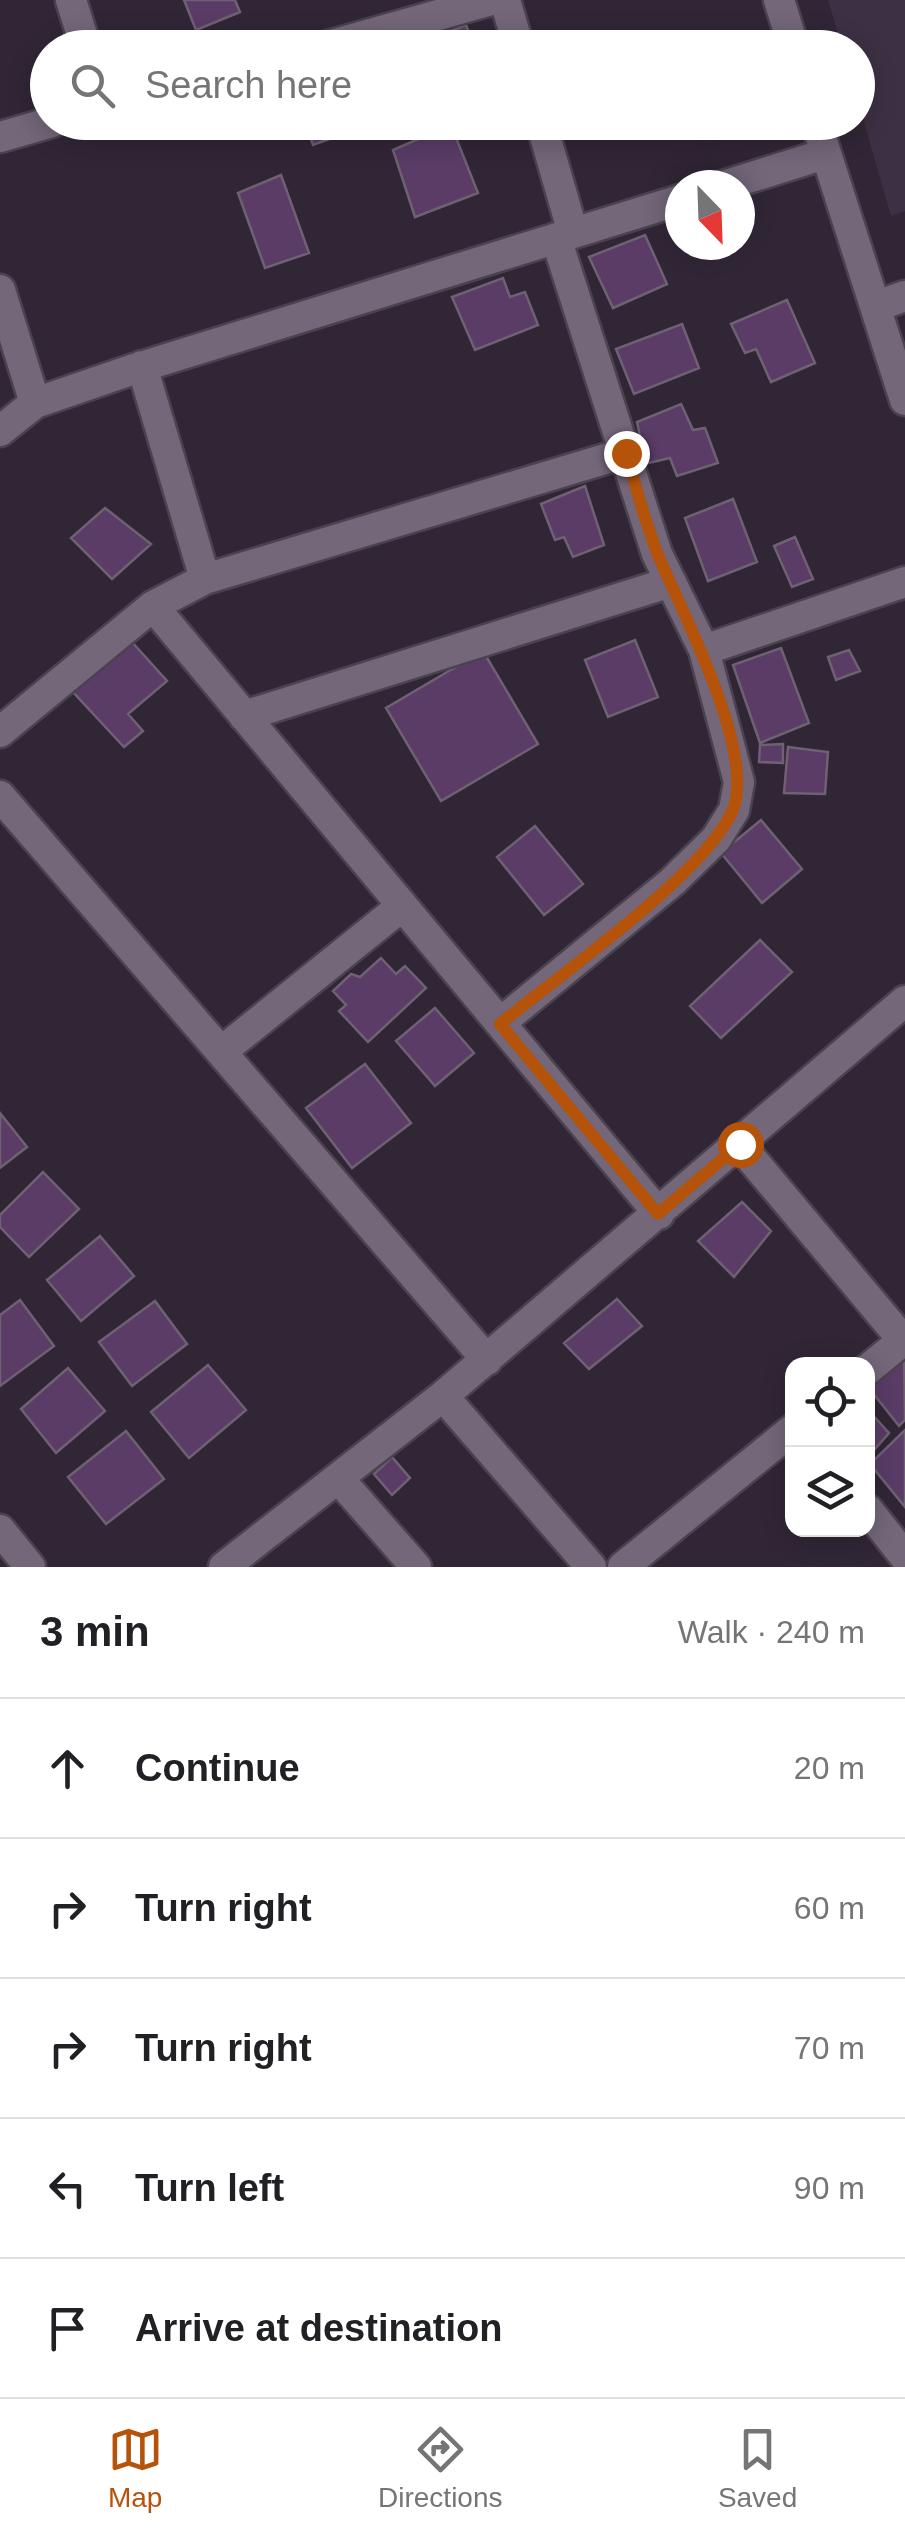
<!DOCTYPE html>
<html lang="en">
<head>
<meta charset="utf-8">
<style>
	:root { --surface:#fff; --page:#f6f6f6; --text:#202124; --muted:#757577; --line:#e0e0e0; --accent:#b45309 }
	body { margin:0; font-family:Helvetica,sans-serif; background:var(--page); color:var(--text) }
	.controls { position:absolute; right:30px; bottom:30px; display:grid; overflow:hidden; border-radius:20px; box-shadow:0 5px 25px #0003 }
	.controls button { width:90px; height:90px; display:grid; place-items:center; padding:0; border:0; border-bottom:2px solid var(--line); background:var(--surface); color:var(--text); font:50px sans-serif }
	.compass { position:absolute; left:665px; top:170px; width:90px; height:90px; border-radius:50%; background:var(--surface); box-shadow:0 5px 25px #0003; rotate:157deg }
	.stop { position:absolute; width:30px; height:30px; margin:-22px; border:8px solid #b45309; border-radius:50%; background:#fff }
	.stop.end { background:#b45309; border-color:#fff; box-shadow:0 2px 10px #0008 }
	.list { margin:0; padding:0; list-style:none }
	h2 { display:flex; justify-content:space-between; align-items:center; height:130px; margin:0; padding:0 40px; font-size:42px }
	h2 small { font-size:32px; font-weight:400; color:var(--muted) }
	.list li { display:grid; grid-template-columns:65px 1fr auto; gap:30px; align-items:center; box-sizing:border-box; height:140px; padding:0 40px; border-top:2px solid var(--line) }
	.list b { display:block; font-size:38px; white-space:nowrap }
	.list em { font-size:32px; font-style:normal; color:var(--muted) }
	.icon { flex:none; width:55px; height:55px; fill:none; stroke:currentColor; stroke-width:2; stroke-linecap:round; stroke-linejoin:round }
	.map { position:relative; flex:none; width:905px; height:1567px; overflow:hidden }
	.search { position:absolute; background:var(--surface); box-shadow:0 5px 25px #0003; left:30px; right:30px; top:30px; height:110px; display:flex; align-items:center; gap:25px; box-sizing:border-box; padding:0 35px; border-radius:55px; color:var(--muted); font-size:38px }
	.sheet { height:830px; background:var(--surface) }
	nav { display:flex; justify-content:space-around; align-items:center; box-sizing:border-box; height:140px; border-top:2px solid var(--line); background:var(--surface); font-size:28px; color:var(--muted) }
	nav a { display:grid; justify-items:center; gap:5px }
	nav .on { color:var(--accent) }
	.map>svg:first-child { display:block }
	.built { fill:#3d3044 }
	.building { fill:#5a3c67; stroke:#6d6172; stroke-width:2.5 }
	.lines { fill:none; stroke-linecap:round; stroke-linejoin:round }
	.minor-casing { stroke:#4b424f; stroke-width:35 }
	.minor { stroke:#736779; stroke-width:30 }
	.route { stroke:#b45309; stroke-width:12 }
</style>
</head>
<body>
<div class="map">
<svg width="905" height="1567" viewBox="0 0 905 1567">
	<rect width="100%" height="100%" fill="#312636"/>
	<!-- built -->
	<path class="built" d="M828,0H905V211L891,216L858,101V48L842,47Z"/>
	<!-- building -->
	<path class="building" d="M184,0H235L240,12L196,30Z
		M466,25L475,48H408Z
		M305,122H365L366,126L313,145Z
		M451,125L478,193L415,217L393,150Z
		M281,175L309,253L265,268L238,193Z
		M645,235L667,284L613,308L589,257Z
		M503,278L510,297L525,292L538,325L475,350L452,297Z
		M787,300L815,363L771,382L756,349L745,353L731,324Z
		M682,324L699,368L634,394L616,349Z
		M681,404L693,430L705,428L718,463L677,476L670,458L644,464L634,439L640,437L637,422Z
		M585,486L604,545L573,557L564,537L555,540L541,504Z
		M733,499L757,562L708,581L685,518Z
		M105,508L151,544L112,579L71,538Z
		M795,537L813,579L792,587L774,546Z
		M635,640L658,697L608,717L585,660Z
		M131,641L167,681L128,714L143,731L124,747L73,692Z
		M781,648L809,723L760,743L733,665Z
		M849,650L860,671L836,680L828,657Z
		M483,651L538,744L441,801L386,708Z
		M783,744V763L759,762L760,745Z
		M788,747L828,752L825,794L784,793Z
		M761,820L802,869L762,903L721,853Z
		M535,826L583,884L544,915L497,857Z
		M760,940L792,972L721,1038L690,1006Z
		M381,958L396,974L405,966L426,988L368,1042L339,1011L346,1005L333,991L351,974L360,977Z
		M435,1008L474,1053L435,1086L396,1041Z
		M365,1064L411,1123L352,1168L306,1108Z
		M0,1113L27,1147L0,1168Z
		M43,1172L79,1209L29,1257L0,1227V1215Z
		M742,1202L771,1231L734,1277L698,1241Z
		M100,1236L134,1276L81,1321L47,1280Z
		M617,1299L642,1326L589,1369L564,1343Z
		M20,1300L54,1346L0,1386V1315Z
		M155,1301L187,1344L132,1386L99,1342Z
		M904,1356L905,1420L899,1426L868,1387Z
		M208,1365L246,1410L189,1458L151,1412Z
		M68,1368L105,1411L56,1453L21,1409Z
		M870,1412L889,1433L868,1457V1415Z
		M905,1430V1507L870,1464Z
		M126,1431L164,1479L106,1524L68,1477Z
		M392,1457L410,1478L392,1495L374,1474Z"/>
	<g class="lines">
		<defs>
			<path id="minor" d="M71,0L86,48
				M505,0L519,48
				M779,0L794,48
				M321,48L491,0
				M541,122L573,233
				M816,122L905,400
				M0,137L52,122
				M726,185L825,154
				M0,290L35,403
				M877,306L905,296
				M0,431L35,403L134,369L680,200
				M205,579L625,453
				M153,606L659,1214
				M704,650L905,582
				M244,716L671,582
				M0,732L153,606L205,579L142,366
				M0,796L487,1360
				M500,1023L672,882L716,839L734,810L739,782L704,650L657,554L556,238
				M221,1052L402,906
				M739,1144L903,1340
				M868,1369L905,1339
				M443,1396L591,1567
				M338,1478L416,1567
				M868,1510L905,1557
				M0,1530L30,1567
				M224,1567L443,1396L905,1001
				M623,1567L792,1430"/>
		</defs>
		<!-- minor casing -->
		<use href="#minor" class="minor-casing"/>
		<!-- minor -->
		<use href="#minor" class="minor"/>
	</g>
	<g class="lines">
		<!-- route -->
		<path class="route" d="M626,453C636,487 645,522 658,555C681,610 760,758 731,814C699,878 560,975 500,1024L658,1214L740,1144"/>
	</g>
</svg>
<div class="controls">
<button><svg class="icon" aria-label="locate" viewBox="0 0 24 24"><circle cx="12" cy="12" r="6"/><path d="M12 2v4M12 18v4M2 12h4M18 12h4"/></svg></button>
<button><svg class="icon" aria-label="layers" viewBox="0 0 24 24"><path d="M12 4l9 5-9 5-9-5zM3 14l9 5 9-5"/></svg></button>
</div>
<svg class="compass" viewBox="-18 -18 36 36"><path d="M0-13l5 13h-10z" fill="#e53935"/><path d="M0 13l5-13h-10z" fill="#757577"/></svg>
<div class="stop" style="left:740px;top:1144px"></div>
<div class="stop end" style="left:626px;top:453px"></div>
<div class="search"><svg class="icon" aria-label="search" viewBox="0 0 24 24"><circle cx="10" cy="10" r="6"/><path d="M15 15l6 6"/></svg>Search here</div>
</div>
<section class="sheet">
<h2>3 min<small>Walk · 240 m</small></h2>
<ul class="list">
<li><svg class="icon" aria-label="ahead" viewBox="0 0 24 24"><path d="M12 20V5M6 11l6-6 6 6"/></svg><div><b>Continue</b></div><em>20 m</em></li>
<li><svg class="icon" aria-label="right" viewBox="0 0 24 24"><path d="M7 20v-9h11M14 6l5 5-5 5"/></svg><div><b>Turn right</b></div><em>60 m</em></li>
<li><svg class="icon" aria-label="right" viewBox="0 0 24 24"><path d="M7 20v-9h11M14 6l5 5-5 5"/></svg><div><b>Turn right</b></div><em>70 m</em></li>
<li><svg class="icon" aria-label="left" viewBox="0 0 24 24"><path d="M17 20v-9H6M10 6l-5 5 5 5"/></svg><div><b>Turn left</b></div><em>90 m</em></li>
<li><svg class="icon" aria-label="arrive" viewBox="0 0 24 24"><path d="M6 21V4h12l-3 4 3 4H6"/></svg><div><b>Arrive at destination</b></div></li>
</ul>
</section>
<nav>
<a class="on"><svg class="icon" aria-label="map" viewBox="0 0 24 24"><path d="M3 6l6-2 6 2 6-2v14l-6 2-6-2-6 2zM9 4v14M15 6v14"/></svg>Map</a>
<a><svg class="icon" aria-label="directions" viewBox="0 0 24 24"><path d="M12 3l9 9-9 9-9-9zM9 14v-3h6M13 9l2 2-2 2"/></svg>Directions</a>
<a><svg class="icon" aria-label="saved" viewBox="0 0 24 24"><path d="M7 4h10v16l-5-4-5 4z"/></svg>Saved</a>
</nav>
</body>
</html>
